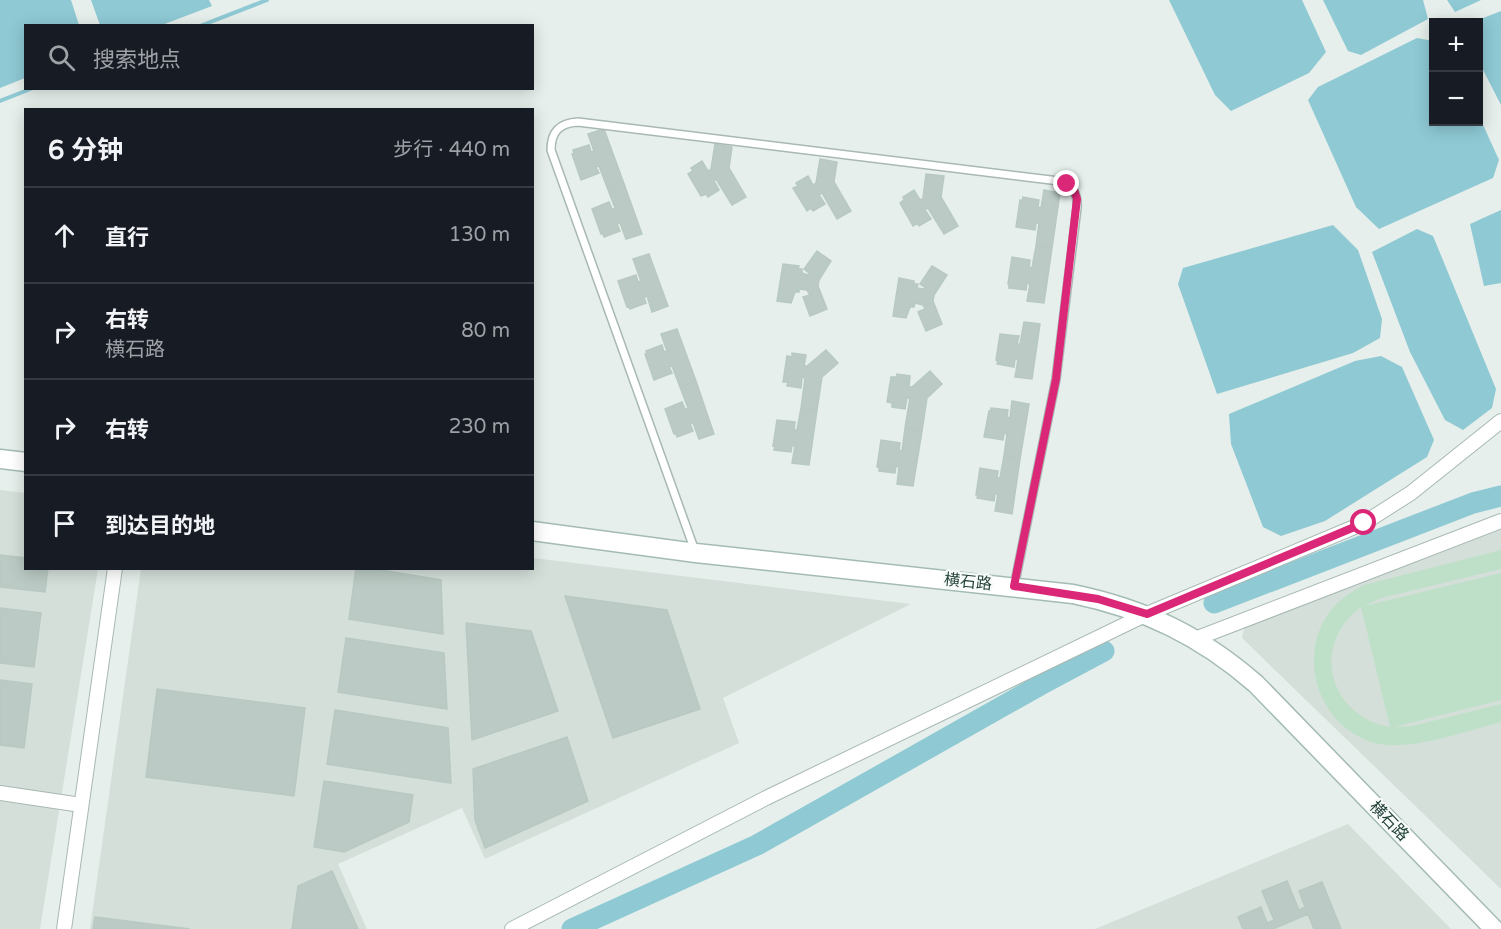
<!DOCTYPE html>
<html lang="zh">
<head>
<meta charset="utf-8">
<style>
	:root { --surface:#171b24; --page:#20242c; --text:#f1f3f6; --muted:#9ea1a6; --line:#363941 }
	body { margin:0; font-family:"Varela Round","Noto Sans SC",sans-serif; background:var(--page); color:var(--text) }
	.controls { position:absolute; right:18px; top:18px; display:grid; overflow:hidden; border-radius:0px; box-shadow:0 3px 15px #0003 }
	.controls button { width:54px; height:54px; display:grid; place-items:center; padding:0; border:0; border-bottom:2px solid var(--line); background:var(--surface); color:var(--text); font:30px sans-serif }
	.stop { position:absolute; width:18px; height:18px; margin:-14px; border:4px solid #db2777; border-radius:50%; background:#fff }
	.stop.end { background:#db2777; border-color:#fff; box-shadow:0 2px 6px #0008 }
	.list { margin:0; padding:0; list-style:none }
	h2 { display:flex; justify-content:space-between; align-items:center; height:78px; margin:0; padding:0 24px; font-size:26px }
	h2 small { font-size:20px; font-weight:400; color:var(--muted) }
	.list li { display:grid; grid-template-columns:39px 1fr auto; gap:18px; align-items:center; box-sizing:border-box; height:96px; padding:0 24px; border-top:2px solid var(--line) }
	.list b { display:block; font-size:22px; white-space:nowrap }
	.list p { margin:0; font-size:20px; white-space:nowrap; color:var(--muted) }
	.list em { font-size:20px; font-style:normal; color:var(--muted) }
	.icon { flex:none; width:33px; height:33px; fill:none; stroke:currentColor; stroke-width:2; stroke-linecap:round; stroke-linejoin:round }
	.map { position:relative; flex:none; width:1501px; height:929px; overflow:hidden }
	.search { position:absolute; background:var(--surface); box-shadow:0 3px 15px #0003; left:24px; top:24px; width:510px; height:66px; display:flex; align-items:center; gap:15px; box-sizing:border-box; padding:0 21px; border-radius:0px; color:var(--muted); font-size:22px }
	.panel { position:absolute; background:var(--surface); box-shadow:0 3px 15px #0003; left:24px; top:108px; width:510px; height:462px; border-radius:0px }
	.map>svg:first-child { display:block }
	.built { fill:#d4dfda }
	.green { fill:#bfe0c8; fill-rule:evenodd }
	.water { fill:#8ec9d4 }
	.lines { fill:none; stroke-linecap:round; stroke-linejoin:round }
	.stream { stroke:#8ec9d4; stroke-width:4 }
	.river { stroke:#8ec9d4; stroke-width:21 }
	.building { fill:#bbcac4; stroke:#b8c9c2; stroke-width:1.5 }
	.service-casing { stroke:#a8b8b2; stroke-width:10 }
	.minor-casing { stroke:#a8b8b2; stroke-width:16 }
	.secondary-casing { stroke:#a4bbb3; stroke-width:21 }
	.service { stroke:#fff; stroke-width:7 }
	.minor { stroke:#fff; stroke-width:14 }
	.secondary { stroke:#fff; stroke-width:18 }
	.route { stroke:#db2777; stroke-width:8 }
	.labels { text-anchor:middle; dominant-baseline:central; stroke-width:4.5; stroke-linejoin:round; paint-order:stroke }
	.street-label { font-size:16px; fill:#24423a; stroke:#f7fbf9 }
</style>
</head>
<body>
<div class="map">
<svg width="1501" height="929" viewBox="0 0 1501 929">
	<rect width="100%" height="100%" fill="#e6efeb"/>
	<!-- built -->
	<path class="built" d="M0,490L25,493L26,568L98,569L40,929H0Z
		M1501,526V889L1242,638L1245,625Z
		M533,558L911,604L723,698L739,743L485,859L462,808L338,864L367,929H90L141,569L532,568Z
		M1348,824L1451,929H1095Z"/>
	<!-- green -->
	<path class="green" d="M1501,550V569L1381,598L1364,606L1501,573V700L1394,727L1412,726L1501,704V722C1466,731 1410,752 1375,743C1319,728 1295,656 1331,610C1340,599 1351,592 1364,585ZM1361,607L1390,727C1329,716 1310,645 1361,607Z"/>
	<!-- water -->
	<path class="water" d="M0,0H71L79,25L26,26L25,78L0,88Z
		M91,0H209L212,6L162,25H100Z
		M1169,0H1302L1326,52L1309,73L1231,111L1215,95Z
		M1323,0H1423L1428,19L1361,55L1348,51Z
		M1447,0H1481L1455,12Z
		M1501,11V105L1479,62L1478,22H1473Z
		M1417,38L1433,41L1434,122H1478L1479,116L1499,160L1493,178L1379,229L1356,207L1308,100L1318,87Z
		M1501,210V283L1484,286L1470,224Z
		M1333,225L1358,250L1382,319L1380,338L1353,353L1217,394L1178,284L1183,268Z
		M1417,229L1433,236L1496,389L1492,408L1463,430L1445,420L1410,352L1372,252Z
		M1381,356L1402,367L1434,440L1427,457L1325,521L1281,536L1263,527L1231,444L1229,414L1355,361Z"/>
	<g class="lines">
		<!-- stream -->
		<path class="stream" d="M200,26L267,0
			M0,101L33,88"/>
		<!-- river -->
		<path class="river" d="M1214,603L1473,503L1501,496
			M572,929L757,845L1042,684L1104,651"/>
	</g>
	<!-- building -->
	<path class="building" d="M604,129L623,181L607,187L599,166L596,167L599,173L581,180L572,154H574L573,150L589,145L591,152L594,151L588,134Z
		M715,144L732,147L729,168L746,197L732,205L716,179L714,181L719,190L708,197L706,194L701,196L688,174L693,171L691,168L702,161L708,171L711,169Z
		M820,159L837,162L834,182L851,211L837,219L822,193L819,195L825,204L813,211L811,208L807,211L793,188L798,186L796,183L808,176L813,185L816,183Z
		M926,174L944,176L941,197L958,226L944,234L928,208L925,210L931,219L919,226L918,223L913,226L900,203L904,200L903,197L914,190L920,200L923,198Z
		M623,181L642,234L626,239L620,223L617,224L620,231L604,237L603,234H601L592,209L609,202L612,209L615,208L607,187Z
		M1044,190L1060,193L1052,248L1036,246L1039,223H1036L1035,230L1016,227L1020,200L1022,201L1023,197L1039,200L1038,207L1041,208Z
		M1036,246L1052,248L1044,303L1027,301L1030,284L1027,283L1026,290L1009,288V284H1008L1012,257L1030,260L1029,267L1032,268Z
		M817,251L831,261L819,280L818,286L827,309L810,316L803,297L810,295L807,290L799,289V292H795L791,303L777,301L783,264L799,266L798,269H802V273L808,275L809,273L804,269Z
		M649,254L668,306L652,312L647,296L644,297L646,303L630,309L629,306L627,307L618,281L636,275L638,282L641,281L633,259Z
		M932,266L947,275L934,295L933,301L942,324L926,331L918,312L925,309L923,305L915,303L914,307H910L906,318L893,316L899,278L914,281V284H918L917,288L924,289L925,287L920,284Z
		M1024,322L1040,324L1032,379L1015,377L1018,360L1015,359L1014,367L997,364L998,361L996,360L1000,334L1019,336L1017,344H1020Z
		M677,329L696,381L680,387L672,366L669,367L672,373L654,380L645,354H647L646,351L662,345L664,352L667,351L661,334Z
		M826,350L838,363L822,377L817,410L801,408L805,378L802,377L801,388L787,386L788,382H783L787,356L792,357V353L806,355L804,366H807Z
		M930,371L942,384L927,398L922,431L905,428L910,398H907L905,409L892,407V403L887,402L891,377H896L897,374L910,376L909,387H912Z
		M696,381L714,434L699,439L693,423L690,424L693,431L677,437L676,434H674L665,409L682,402L685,409L688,408L680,387Z
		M1012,401L1029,404L1020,459L1004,456L1007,434L1004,433L1003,440L984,437L989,411H991V408L1008,410L1007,417L1010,418Z
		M801,408L817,410L809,465L792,463L795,446L792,445L791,452L774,450L775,447L773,446L777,420L795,422L794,430H797Z
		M905,428L922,431L913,486L897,484L899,467L896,466L895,473L879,471V467H877L881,440L900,443L899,450L902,451Z
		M1004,456L1020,459L1012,514L995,511L998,494H995L994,501L977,498L978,495H976L980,468L998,471L997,478H1000Z
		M0,555L26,558V568H48L45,592L0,587Z
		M356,568H369L441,580L443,634L349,619Z
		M565,596L667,610L700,709L613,738Z
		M0,608L41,613L34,667L0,663Z
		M466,623L531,631L558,711L472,740Z
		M346,638L444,653L447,709L338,692Z
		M0,680L32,684L24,748L0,745Z
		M157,689L305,708L294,796L146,777Z
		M335,710L448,728L451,783L327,764Z
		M567,737L588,801L485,848L475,820L473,769Z
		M324,781L413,795L409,822L344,852L314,847Z
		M332,871L358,929H292L298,886Z
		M1287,881L1299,910L1305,907L1299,891L1322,882L1341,929H1314L1308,914L1273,929H1243L1238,917L1261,907L1267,923L1274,920L1262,891Z
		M95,917L190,929H93Z"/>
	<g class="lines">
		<defs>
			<path id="service" d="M695,551L551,150C551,132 559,123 578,122L1059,181C1073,186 1078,193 1077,208L1056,379L1014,587"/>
			<path id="minor" d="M1195,639L1501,521
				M0,793L81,805
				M64,929L115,568
				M512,929L766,798L1147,614L1364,523L1411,493L1501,421"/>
			<path id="secondary" d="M0,459L26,462
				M532,531L696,553L1073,594C1145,609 1201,636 1256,684L1494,929"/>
		</defs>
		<!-- service casing -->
		<use href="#service" class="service-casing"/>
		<!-- minor casing -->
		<use href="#minor" class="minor-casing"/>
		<!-- secondary casing -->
		<use href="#secondary" class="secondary-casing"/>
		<!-- service -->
		<use href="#service" class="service"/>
		<!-- minor -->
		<use href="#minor" class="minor"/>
		<!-- secondary -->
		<use href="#secondary" class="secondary"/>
	</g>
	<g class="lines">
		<!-- route -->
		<path class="route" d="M1067,184L1074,190L1077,199L1056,379L1014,586L1098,599L1147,614L1364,523"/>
	</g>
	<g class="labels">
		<!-- street labels -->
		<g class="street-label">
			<text transform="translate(968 582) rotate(6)">横石路</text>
			<text transform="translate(1389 821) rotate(46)">横石路</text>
		</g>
	</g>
</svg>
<div class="controls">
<button>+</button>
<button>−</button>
</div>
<div class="stop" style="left:1364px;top:523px"></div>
<div class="stop end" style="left:1067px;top:184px"></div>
<div class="search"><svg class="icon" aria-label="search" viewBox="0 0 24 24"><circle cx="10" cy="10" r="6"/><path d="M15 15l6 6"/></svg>搜索地点</div>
<section class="panel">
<h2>6 分钟<small>步行 · 440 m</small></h2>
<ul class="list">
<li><svg class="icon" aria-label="ahead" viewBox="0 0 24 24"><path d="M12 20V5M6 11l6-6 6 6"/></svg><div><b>直行</b></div><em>130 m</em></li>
<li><svg class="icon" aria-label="right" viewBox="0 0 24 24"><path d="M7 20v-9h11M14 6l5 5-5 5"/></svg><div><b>右转</b><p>横石路</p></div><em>80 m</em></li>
<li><svg class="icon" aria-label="right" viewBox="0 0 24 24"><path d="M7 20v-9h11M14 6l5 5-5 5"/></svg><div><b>右转</b></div><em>230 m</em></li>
<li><svg class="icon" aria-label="arrive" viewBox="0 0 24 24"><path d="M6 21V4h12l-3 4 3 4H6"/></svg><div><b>到达目的地</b></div></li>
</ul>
</section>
</div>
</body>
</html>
